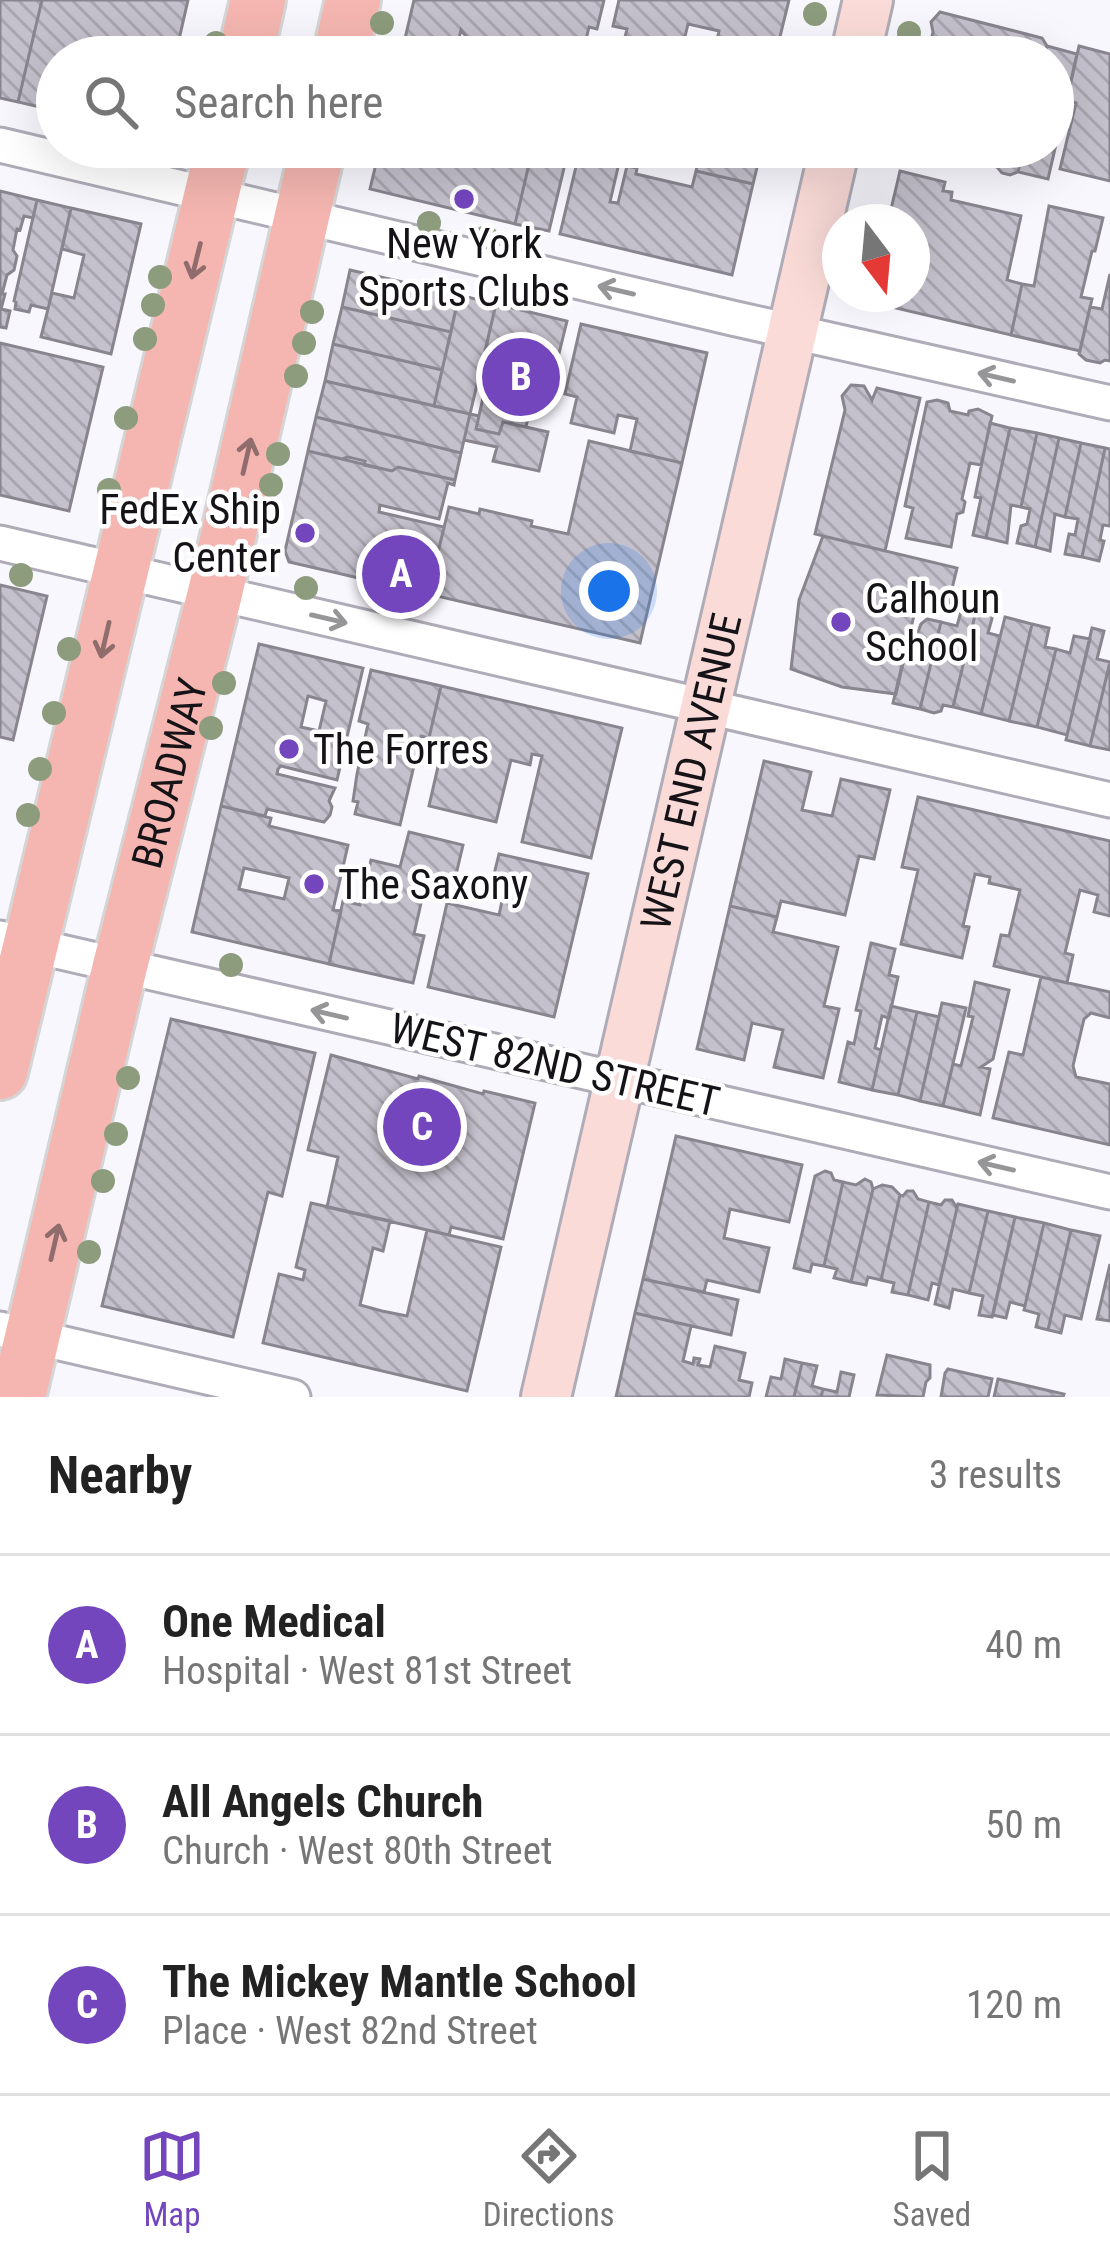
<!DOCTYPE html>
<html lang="en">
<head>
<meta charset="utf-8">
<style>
	:root { --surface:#fff; --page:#f6f6f6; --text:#222; --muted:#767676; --line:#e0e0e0; --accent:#7346be }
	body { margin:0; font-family:"Roboto Condensed",sans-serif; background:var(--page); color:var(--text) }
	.compass { position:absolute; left:822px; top:204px; width:108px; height:108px; border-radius:50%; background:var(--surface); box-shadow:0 12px 48px #0002; rotate:164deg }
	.you { position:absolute; left:609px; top:591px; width:42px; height:42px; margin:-30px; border:9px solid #fff; border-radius:50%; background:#1a73e8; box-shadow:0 0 0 18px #1a73e833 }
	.badge { display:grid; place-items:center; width:78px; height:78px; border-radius:50%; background:var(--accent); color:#fff; font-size:39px; font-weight:700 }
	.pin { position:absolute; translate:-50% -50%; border:6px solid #fff; box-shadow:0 3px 12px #0006 }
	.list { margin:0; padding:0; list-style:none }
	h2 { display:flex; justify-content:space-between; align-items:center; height:156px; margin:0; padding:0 48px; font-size:51px }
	h2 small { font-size:39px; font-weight:400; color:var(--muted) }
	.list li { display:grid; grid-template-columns:78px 1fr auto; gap:36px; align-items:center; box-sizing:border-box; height:180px; padding:0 48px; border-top:3px solid var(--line) }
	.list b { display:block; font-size:45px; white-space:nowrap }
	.list p { margin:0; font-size:39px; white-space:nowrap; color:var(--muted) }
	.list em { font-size:39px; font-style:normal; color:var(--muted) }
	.icon { flex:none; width:66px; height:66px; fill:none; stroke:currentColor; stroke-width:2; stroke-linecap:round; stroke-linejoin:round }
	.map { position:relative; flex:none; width:1110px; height:1397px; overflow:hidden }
	.search { position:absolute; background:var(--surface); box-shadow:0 12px 48px #0002; left:36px; right:36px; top:36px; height:132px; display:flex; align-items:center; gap:30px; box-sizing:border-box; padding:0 42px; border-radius:66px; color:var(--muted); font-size:45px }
	.sheet { height:696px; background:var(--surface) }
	nav { display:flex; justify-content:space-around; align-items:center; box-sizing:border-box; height:168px; border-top:3px solid var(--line); background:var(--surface); font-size:33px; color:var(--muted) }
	nav a { display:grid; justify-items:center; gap:6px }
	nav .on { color:var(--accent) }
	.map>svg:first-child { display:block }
	.building { fill:url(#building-back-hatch); stroke:#88858f; stroke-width:3; fill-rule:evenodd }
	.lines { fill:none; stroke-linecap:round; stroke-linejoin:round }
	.street-casing { stroke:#afacb7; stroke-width:39 }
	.secondary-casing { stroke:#afacb7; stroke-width:54 }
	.primary-casing { stroke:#d5d5d5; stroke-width:60 }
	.street { stroke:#fff; stroke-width:33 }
	.secondary { stroke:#fadbd8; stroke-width:48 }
	.primary { stroke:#f5b6b1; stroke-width:54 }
	.tree { fill:#8d9c7d }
	.oneway { stroke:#906d6c }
	.oneway2 { stroke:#969597 }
	.poi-dot { fill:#7346be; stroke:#fff; stroke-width:4.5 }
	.labels { text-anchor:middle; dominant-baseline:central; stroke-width:9; stroke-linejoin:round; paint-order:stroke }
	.poi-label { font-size:42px; fill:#151317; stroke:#fff; text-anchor:start }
	.street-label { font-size:42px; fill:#151317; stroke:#fff }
</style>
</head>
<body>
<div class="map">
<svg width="1110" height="1397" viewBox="0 0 1110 1397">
	<defs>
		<pattern id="building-back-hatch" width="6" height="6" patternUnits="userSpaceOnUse" patternTransform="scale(3)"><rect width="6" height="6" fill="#c5c1cc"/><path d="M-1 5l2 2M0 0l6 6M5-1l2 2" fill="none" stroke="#a8a5ae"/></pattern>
	</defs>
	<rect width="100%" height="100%" fill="#f9f7fe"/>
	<!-- building -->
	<path class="building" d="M0,0H42L18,102L0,98Z
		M42,0H188L175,57H57V111L18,102Z
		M414,0H604L597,29L589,27L582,57H482L461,30L455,55L404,43Z
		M619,0H789L775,57H713L719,31L688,24L682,49L675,48L673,57H620L627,29L613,26Z
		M940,12L1042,38L1047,46L1044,57H927L933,32L931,22Z
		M404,43L455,55L465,57H401Z
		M1047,46L1077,54L1048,179L1018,172L1024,147H1053V57H1044Z
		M1079,46L1110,54V181L1060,169L1076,103L1067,100Z
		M380,147H533L515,224L370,189Z
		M533,147H569L549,231L515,224Z
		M633,147H762L753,184L696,171L698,162Z
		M908,147H1024L1018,172L1010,175L1002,173L997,167L952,157L948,160L935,157L930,151Z
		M579,154L619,163L610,202L618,203L627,166L637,168L636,174L692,187L696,171L753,184L732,275L560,234Z
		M900,171L945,182L943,191L952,192L951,200L1021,216L1007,280L1022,284L1011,335L870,302L872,294H912V222H888Z
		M0,191L37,200L33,218L24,216L20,230L17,229L13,250L17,256L14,270L7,275L2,294H5L1,309L10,311L6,328L0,327Z
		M37,200L71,208L48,309L31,305L29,312L15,309L16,302L14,301Z
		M1049,206L1103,218L1095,251H1092L1081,297L1092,299L1080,351L1011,335L1022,284L1034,286Z
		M71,208L141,224L111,354L41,337L52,293L74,298L84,255L62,249Z
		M350,270L459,295L451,332L342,307Z
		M1110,274V361L1105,360L1100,363L1086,360L1079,354L1090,307L1102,309Z
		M459,295L496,304L470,414L434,406Z
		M496,304L567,321L549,394L534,391L526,427L503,422L499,434L476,429L491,362L483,360Z
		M342,307L451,332L442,370L333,344Z
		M581,324L707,353L682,463L630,451L637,419L618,415L614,433L571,423L577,397L565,394Z
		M0,343L103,367L69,511L0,495Z
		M333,344L442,370L434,406L325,381Z
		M325,381L470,414L461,453L316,417Z
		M851,385L864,386L872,400L877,388L920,398L885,551L815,534L845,410L842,396Z
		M937,400L948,403L950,411L968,415L969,411L978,409L992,416L981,465L970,463L962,499L965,502L963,512L957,514L951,547L906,538L913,508L905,506L927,402Z
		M470,414L479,416L476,429L499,434L503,422L548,432L539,471L493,461L497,447L464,440Z
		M316,417L461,453L455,480L398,467L392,471L364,465L365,461L348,457L342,459L308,451Z
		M990,423L1010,428L986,538L973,535L981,498L975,497Z
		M1010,428L1037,433L1021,507L1011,505L1007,543L986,538Z
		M1037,433L1059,438L1035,547L1017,543L1021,526L1027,524L1030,509L1021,507Z
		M1059,438L1081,443L1065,517L1055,514L1050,551L1035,547Z
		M589,441L682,463L640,643L428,594L449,507L479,514L480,509L532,521L531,526L568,534Z
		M1081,443L1105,448L1082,557L1065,554L1069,534L1075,535L1078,519L1065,517Z
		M1105,448L1110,449V526L1103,525L1100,540L1104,541L1099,561L1082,557Z
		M308,451L392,471L398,467L455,480L454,485L448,483L439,519L380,505L379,512L444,527L428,594L289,562L285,551Z
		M823,536L957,568L947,609L917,602L896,694L842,687L791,669L799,600Z
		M0,585L47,596L13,740L0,737Z
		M963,604L977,607L953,707L943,705L941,711L934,713L920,709L941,622L957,626Z
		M977,607L994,611L988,633L1000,636L981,714L953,707Z
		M1005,617L1032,624L1009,721L981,714Z
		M927,619L941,622L920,709L893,703L910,631L918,632L921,624Z
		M1032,624L1049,628L1045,647L1056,649L1037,727L1009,721Z
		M1092,628L1104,631L1097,659L1110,662L1090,746L1066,740Z
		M1074,636L1090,639L1067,735L1037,727L1056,649L1070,653Z
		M259,644L363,668L337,780L281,766L278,769L277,774L335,788L329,801L332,807L330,815L324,822L267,809L265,816L221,806ZM308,696L326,701L319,731L301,727Z
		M1109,666H1110V750L1090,746Z
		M371,670L441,686L429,738L421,736L400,825L355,814L358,802L353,801L357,774L368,724L359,721Z
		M441,686L622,728L591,858L522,842L542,756L532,754L530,765L511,760L496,822L429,806L442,749H446L448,742L429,738Z
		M764,761L811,772L802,810L832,816L841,779L890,790L874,859L859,856L845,915L781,901L777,917L730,906Z
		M918,797L1110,841V916L1094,912L1098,895L1080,890L1065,953L1073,955L1067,983L994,966L1001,935L1009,936L1020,890L989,883L990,877L975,874L963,926L969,927L962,958L901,944L918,870L902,867Z
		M221,806L271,818L269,826L348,845L333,910L341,911L329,964L192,932ZM244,868L289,878L284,899L239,889Z
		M409,832L463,845L454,883L427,877L414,934L424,936L413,983L329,964L343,901L360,905L371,860L400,867Z
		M499,854L588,874L554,1017L428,987L447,903L499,915L502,901L489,895Z
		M730,906L777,917L773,932L838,947L824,1006L839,1009L823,1078L774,1067L783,1030L752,1023L744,1060L697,1049Z
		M871,943L895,949L889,975L898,977L889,1018L882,1016L875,1048L881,1050L872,1090L839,1082L848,1042L854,1044L861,1011L856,1010Z
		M1041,977L1110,992V1018L1091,1013L1084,1019L1073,1066L1076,1077L1110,1084V1145L993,1118L1009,1052L1023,1055Z
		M975,982L1009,990L993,1059L981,1067L990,1069L980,1115L943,1106L953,1064L961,1066L973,1017L968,1016Z
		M942,1003L966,1008L943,1106L920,1101Z
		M891,1006L917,1012L898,1095L872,1090Z
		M917,1012L939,1017L920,1101L898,1095Z
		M171,1019L315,1053L282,1196L268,1192L233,1337L102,1306Z
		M331,1055L418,1079L419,1076L483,1094L484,1091L535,1103L503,1239L451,1227L449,1235L327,1207L338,1157L308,1150Z
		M676,1136L802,1165L789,1222L730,1209L724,1238L769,1248L759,1292L707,1280L704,1292L643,1279Z
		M825,1171L831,1173L834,1180L843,1182L824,1266L812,1264L810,1272L794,1268L815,1176Z
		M865,1179L871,1182L873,1189L851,1282L834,1278L837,1269L824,1266L843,1182L856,1185Z
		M882,1185L892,1187L900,1195L881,1280L868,1277L866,1285L851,1282L873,1189Z
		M907,1191H913L918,1199L929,1202L908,1295L892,1292L894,1283L881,1280L900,1195L903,1196Z
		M945,1200H952L957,1208L939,1285L932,1283L928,1300L908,1295L929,1202L941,1205Z
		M311,1203L390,1221L383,1251L373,1248L360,1305L382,1311L407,1316L427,1230L501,1247L467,1391L263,1343L279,1274L303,1280L305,1270L296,1267Z
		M958,1204L988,1211L969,1293L953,1289L949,1308L935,1304Z
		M988,1211L1015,1217L992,1317L979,1315L983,1296L969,1293Z
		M1015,1217L1044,1223L1025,1306L1010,1302L1006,1318L993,1315Z
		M1044,1223L1071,1230L1048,1330L1036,1327L1039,1314L1024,1310Z
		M1071,1230L1100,1236L1081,1319L1065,1315L1061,1333L1048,1330Z
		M1110,1264V1321L1097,1319Z
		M643,1279L738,1300L731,1335L635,1313Z
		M635,1313L691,1326L683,1361L693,1364L694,1358L700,1359L698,1365L710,1367L715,1346L745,1353L739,1380L752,1383L749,1397H616Z
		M887,1355L930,1365V1378L926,1382L923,1397L877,1395Z
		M785,1359L802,1363L794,1397H766L771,1377L781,1379Z
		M802,1363L817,1366L812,1386L823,1389L821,1397H794Z
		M948,1369L992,1379L988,1397H941L945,1373Z
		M841,1372L854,1375L849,1397H821L823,1389L837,1392Z
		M998,1379L1064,1394L1063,1397H994Z"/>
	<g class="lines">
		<defs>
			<path id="street" d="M0,145L732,318L1110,403
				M0,543L1110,800
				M0,938L1110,1192
				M0,1329L293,1397"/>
			<g id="secondary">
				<path d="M855,57L868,0"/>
				<path id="s1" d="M546,1397L835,147"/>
			</g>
			<g id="primary">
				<path d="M245,57L258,0"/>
				<path d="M340,57L353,0"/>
				<path d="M0,1072L223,147"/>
				<path id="s2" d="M18,1397L120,966L215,593L318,147"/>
			</g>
		</defs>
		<!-- street casing -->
		<use href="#street" class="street-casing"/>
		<!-- secondary casing -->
		<use href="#secondary" class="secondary-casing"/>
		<!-- primary casing -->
		<use href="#primary" class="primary-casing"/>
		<!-- street -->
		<use href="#street" class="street"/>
		<!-- secondary -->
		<use href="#secondary" class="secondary"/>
		<!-- primary -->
		<use href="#primary" class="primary"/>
	</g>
	<!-- trees -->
	<g class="tree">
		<circle cx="815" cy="14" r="12"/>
		<circle cx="382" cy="23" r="12"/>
		<circle cx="909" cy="33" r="12"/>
		<circle cx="216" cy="43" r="12"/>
		<circle cx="429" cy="223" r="12"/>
		<circle cx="486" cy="237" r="12"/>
		<circle cx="160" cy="277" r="12"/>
		<circle cx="153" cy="305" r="12"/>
		<circle cx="312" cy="312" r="12"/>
		<circle cx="145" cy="339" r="12"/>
		<circle cx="304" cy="343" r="12"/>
		<circle cx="296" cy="376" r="12"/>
		<circle cx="126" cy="418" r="12"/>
		<circle cx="278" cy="454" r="12"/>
		<circle cx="271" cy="485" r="12"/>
		<circle cx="109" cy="490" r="12"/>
		<circle cx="263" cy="514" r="12"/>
		<circle cx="21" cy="575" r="12"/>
		<circle cx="306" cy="588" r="12"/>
		<circle cx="69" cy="649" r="12"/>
		<circle cx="224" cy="683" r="12"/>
		<circle cx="54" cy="713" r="12"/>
		<circle cx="211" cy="728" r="12"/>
		<circle cx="40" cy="769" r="12"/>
		<circle cx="28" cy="815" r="12"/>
		<circle cx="231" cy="965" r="12"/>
		<circle cx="128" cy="1078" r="12"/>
		<circle cx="116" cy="1134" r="12"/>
		<circle cx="103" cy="1181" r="12"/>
		<circle cx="89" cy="1252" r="12"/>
	</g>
	<!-- one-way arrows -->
	<defs><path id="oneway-shaft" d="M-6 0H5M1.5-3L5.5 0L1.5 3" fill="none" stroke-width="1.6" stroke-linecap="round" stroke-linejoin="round" transform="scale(3)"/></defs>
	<g class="oneway">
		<use href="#oneway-shaft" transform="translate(196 261) rotate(104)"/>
		<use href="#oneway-shaft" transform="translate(247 456) rotate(-77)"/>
		<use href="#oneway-shaft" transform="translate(105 640) rotate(103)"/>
		<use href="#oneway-shaft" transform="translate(55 1242) rotate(-77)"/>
	</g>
	<g class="oneway2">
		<use href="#oneway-shaft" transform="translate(616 290) rotate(-167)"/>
		<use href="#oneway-shaft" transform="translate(996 377) rotate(-167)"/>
		<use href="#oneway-shaft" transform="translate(329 619) rotate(13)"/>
		<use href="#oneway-shaft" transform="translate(329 1014) rotate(-167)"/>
		<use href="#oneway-shaft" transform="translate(996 1166) rotate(-167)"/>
	</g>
	<!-- markers -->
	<g class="poi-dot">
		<circle cx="464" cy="199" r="12"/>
		<circle cx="305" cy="533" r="12"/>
		<circle cx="841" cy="622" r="12"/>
		<circle cx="289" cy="749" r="12"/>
		<circle cx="314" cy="884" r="12"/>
	</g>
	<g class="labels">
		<!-- poi labels -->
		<g class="poi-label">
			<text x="464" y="243" text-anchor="middle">New York<tspan x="464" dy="48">Sports Clubs</tspan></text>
			<text x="281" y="509" text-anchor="end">FedEx Ship<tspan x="281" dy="48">Center</tspan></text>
			<text x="865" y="598">Calhoun<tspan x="865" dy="48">School</tspan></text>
			<text x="313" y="749">The Forres</text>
			<text x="338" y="884">The Saxony</text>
		</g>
		<!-- street labels -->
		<g class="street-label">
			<text stroke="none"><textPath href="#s2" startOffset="642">BROADWAY</textPath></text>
			<text stroke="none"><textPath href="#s1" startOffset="642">WEST END AVENUE</textPath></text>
			<text transform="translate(555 1065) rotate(13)">WEST 82ND STREET</text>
		</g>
	</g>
</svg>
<svg class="compass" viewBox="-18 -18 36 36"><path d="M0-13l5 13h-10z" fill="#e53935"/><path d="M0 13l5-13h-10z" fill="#767676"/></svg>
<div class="you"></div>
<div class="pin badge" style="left:401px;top:574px">A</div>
<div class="pin badge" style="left:521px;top:377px">B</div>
<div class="pin badge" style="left:422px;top:1127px">C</div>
<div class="search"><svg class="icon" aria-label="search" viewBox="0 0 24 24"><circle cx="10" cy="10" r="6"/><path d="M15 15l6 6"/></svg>Search here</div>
</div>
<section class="sheet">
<h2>Nearby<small>3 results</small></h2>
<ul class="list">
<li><span class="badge">A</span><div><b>One Medical</b><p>Hospital · West 81st Street</p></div><em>40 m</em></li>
<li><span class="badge">B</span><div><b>All Angels Church</b><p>Church · West 80th Street</p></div><em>50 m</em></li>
<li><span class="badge">C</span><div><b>The Mickey Mantle School</b><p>Place · West 82nd Street</p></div><em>120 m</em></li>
</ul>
</section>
<nav>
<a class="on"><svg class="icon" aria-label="map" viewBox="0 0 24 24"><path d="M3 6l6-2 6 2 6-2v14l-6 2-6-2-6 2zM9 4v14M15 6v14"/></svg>Map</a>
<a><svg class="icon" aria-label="directions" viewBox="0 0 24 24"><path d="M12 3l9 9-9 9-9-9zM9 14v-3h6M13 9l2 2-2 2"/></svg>Directions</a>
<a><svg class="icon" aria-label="saved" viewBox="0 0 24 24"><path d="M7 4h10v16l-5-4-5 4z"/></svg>Saved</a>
</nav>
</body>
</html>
